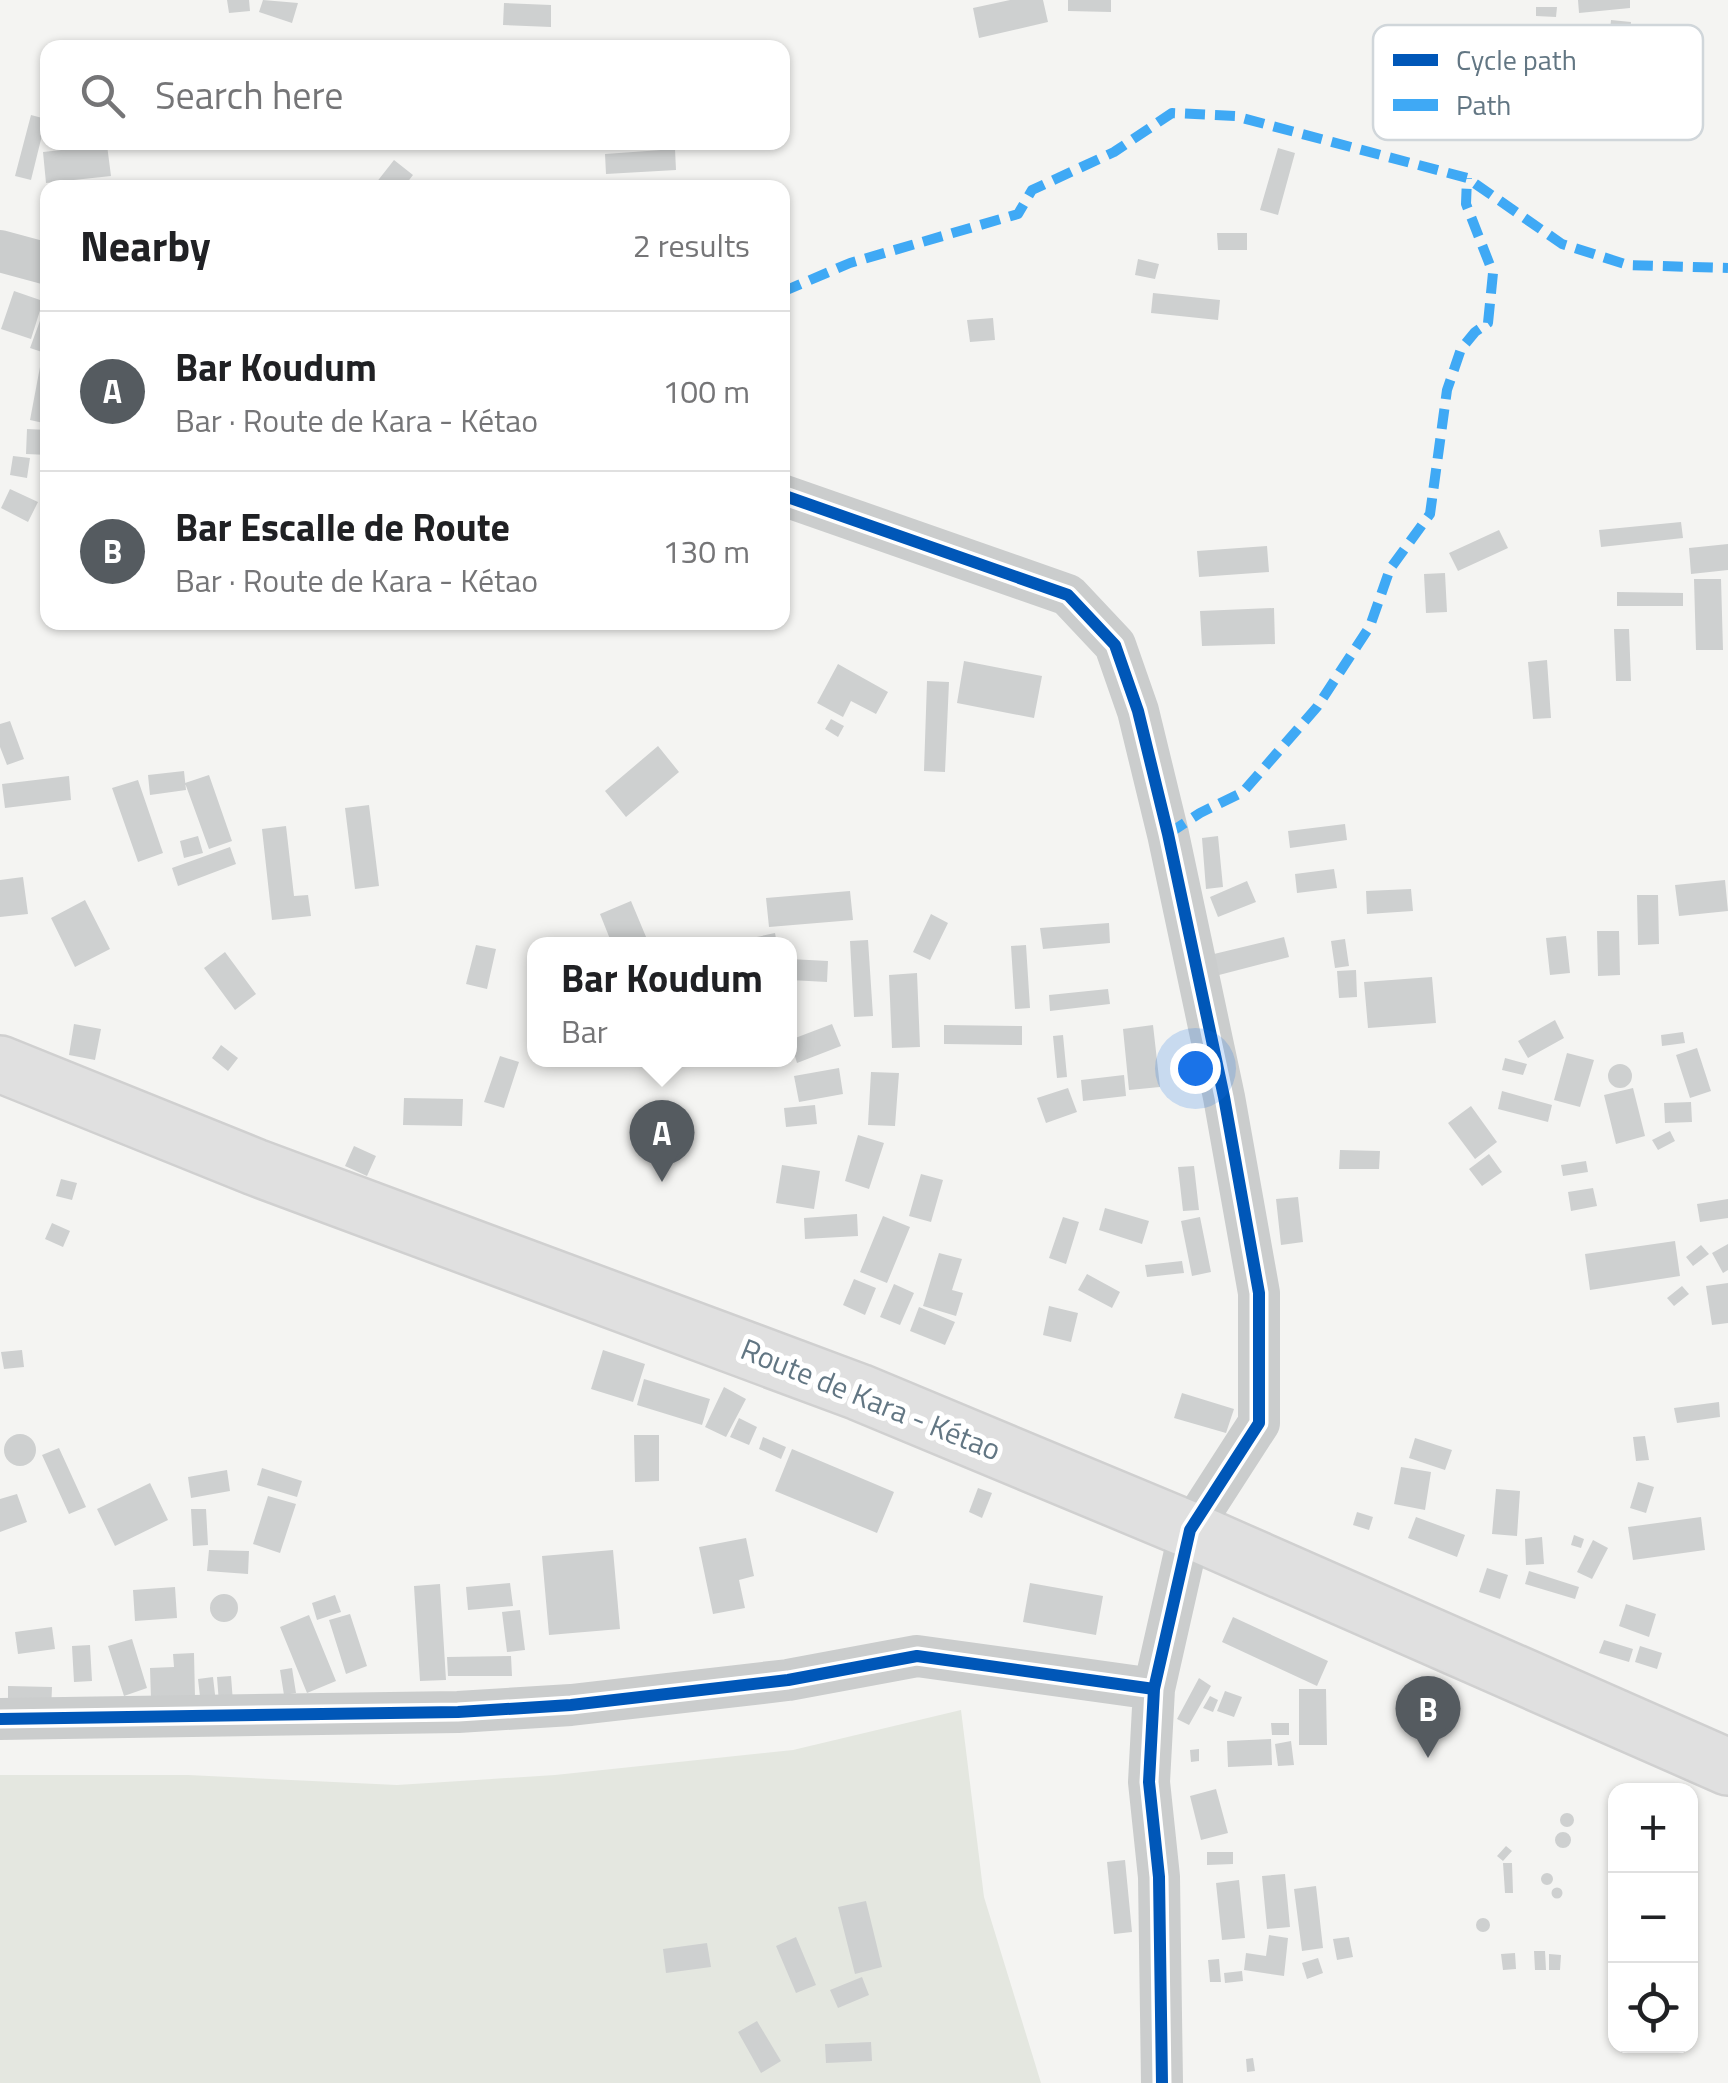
<!DOCTYPE html>
<html lang="en">
<head>
<meta charset="utf-8">
<style>
	:root { --surface:#fff; --page:#f2f2f2; --text:#202124; --muted:#757577; --line:#e0e0e0; --accent:#555b60 }
	body { margin:0; font-family:"Titillium Web",sans-serif; background:var(--page); color:var(--text) }
	.controls { position:absolute; right:30px; bottom:30px; display:grid; overflow:hidden; border-radius:20px; box-shadow:0 2px 8px #0004 }
	.controls button { width:90px; height:90px; display:grid; place-items:center; padding:0; border:0; border-bottom:2px solid var(--line); background:var(--surface); color:var(--text); font:50px sans-serif }
	.you { position:absolute; left:1195px; top:1068px; width:35px; height:35px; margin:-25px; border:8px solid #fff; border-radius:50%; background:#1a73e8; box-shadow:0 0 0 15px #1a73e833 }
	.badge { display:grid; place-items:center; width:65px; height:65px; border-radius:50%; background:var(--accent); color:#fff; font-size:32px; font-weight:700 }
	.pin { position:absolute; translate:-50% -82px; filter:drop-shadow(0 2px 5px #0008) }
	.pin::after { content:''; position:absolute; top:52px; width:35px; height:30px; background:inherit; clip-path:polygon(0 0,100% 0,50% 100%) }
	.popup { position:absolute; left:527px; top:937px; width:270px; height:130px; box-sizing:border-box; display:grid; place-content:center; border-radius:20px; background:var(--surface); filter:drop-shadow(0 2px 8px #0005); font-size:32px; white-space:nowrap; color:var(--muted) }
	.popup b { font-size:38px; color:var(--text) }
	.popup::after { content:''; position:absolute; left:50%; top:100%; margin-left:-20px; border:20px solid transparent; border-top-color:var(--surface) }
	.list { margin:0; padding:0; list-style:none }
	h2 { display:flex; justify-content:space-between; align-items:center; height:130px; margin:0; padding:0 40px; font-size:42px }
	h2 small { font-size:32px; font-weight:400; color:var(--muted) }
	.list li { display:grid; grid-template-columns:65px 1fr auto; gap:30px; align-items:center; box-sizing:border-box; height:160px; padding:0 40px; border-top:2px solid var(--line) }
	.list b { display:block; font-size:38px; white-space:nowrap }
	.list p { margin:0; font-size:32px; white-space:nowrap; color:var(--muted) }
	.list em { font-size:32px; font-style:normal; color:var(--muted) }
	.icon { flex:none; width:55px; height:55px; fill:none; stroke:currentColor; stroke-width:2; stroke-linecap:round; stroke-linejoin:round }
	.map { position:relative; flex:none; width:1728px; height:2083px; overflow:hidden }
	.search { position:absolute; background:var(--surface); box-shadow:0 2px 8px #0004; left:40px; top:40px; width:750px; height:110px; display:flex; align-items:center; gap:25px; box-sizing:border-box; padding:0 35px; border-radius:20px; color:var(--muted); font-size:38px }
	.panel { position:absolute; background:var(--surface); box-shadow:0 2px 8px #0004; left:40px; top:180px; width:750px; height:450px; border-radius:20px }
	.map>svg:first-child { display:block }
	.green { fill:#e4e7e0 }
	.building { fill:#ced0d0 }
	.lines { fill:none; stroke-linecap:round; stroke-linejoin:round }
	.primary-casing { stroke:#d0d0d0; stroke-width:60 }
	.street { stroke:#cbcdcd; stroke-width:42 }
	.primary { stroke:#e0e0e0; stroke-width:55 }
	.quiet { stroke:#3fa9f5; stroke-width:10; stroke-dasharray:20 10; stroke-linecap:butt }
	.cycleway-casing { stroke:#fff; stroke-width:19 }
	.cycleway { stroke:#0057b8; stroke-width:12 }
	.labels { text-anchor:middle; dominant-baseline:central; stroke-width:10; stroke-linejoin:round; paint-order:stroke }
	.street-label { font-size:30px; fill:#627683; stroke:#fff }
	.key { fill:#fff; stroke:#d0d6da; stroke-width:2.5 }
	.key-label { font-size:28px; fill:#627683 }
</style>
</head>
<body>
<div class="map">
<svg width="1728" height="2083" viewBox="0 0 1728 2083">
	<rect width="100%" height="100%" fill="#f4f4f2"/>
	<!-- green -->
	<path class="green" d="M961,1710L984,1897L1041,2083H0V1775H188L397,1785L555,1775L793,1750Z"/>
	<!-- building -->
	<path class="building" d="M227,0H249L250,11L229,13Z
		M263,0L298,3L292,23L259,12Z
		M1010,0H1043L1048,22L979,38L973,8Z
		M1068,0H1111V12L1068,11Z
		M1578,0H1630V8L1579,13Z
		M504,3L551,5V27L503,25Z
		M1536,7H1557L1556,17L1536,16Z
		M1611,20L1631,22L1628,54L1608,52Z
		M1532,51L1545,54L1543,62L1530,59Z
		M1598,70L1624,87L1614,103L1582,84L1590,71L1595,74Z
		M31,115L46,119L31,180L15,176Z
		M107,145L111,176L46,183L43,152Z
		M1278,148L1295,153L1278,215L1260,210Z
		M675,149L676,170L606,174L605,154Z
		M394,160L413,175L403,188H372Z
		M1217,233H1247V250H1218Z
		M1138,259L1159,264L1155,279L1135,275Z
		M14,291L43,301L31,339L1,329Z
		M1153,293L1220,300L1218,320L1151,313Z
		M41,318L48,320V354L30,348Z
		M993,318L995,340L970,342L967,320Z
		M40,367L48,368V424L30,420Z
		M27,429L48,430V455L26,454Z
		M13,456L30,458L27,478L10,475Z
		M10,489L38,502L28,522L1,508Z
		M1681,522L1683,538L1601,547L1599,530Z
		M1499,530L1508,548L1458,571L1449,553Z
		M1728,544V570L1691,574L1689,548Z
		M1267,546L1269,572L1199,577L1197,551Z
		M1445,573L1447,612L1426,613L1424,574Z
		M1694,579H1721L1723,650H1696Z
		M1617,592L1683,593V606H1617Z
		M1274,608L1275,644L1202,646L1200,611Z
		M1614,629H1629L1631,681H1616Z
		M1547,660L1551,718L1533,719L1528,662Z
		M964,661L1042,676L1034,718L957,703Z
		M838,664L888,692L876,714L851,701L843,717L817,703Z
		M927,681L949,682L945,772L924,771Z
		M831,719L844,726L838,737L825,729Z
		M10,721L24,759L7,765L0,747V724Z
		M658,746L679,772L626,817L605,791Z
		M184,771L186,790L150,795L148,775Z
		M209,775L232,841L209,849L185,783Z
		M69,776L71,800L5,808L2,784Z
		M138,780L163,853L138,862L112,788Z
		M369,805L379,886L355,889L345,808Z
		M1345,824L1347,840L1290,848L1288,831Z
		M286,826L294,896L308,895L311,916L272,920L262,829Z
		M198,836L203,853L184,858L180,841Z
		M1218,836L1223,887L1206,889L1202,838Z
		M230,847L236,864L178,886L172,868Z
		M1334,869L1337,888L1297,893L1295,874Z
		M23,877L28,914L0,917V880Z
		M1725,880L1728,911L1679,916L1675,885Z
		M1247,881L1256,902L1218,917L1210,897Z
		M1411,889L1413,911L1367,914L1366,891Z
		M850,891L853,920L769,927L766,898Z
		M1637,895H1658L1659,944L1638,945Z
		M85,900L110,949L75,967L51,918Z
		M631,901L649,944H612L600,914Z
		M931,914L948,923L930,960L913,952Z
		M1109,923L1110,943L1043,949L1040,928Z
		M1597,931H1619L1620,975L1598,976Z
		M775,933L777,944H753L752,938Z
		M1566,936L1570,973L1550,975L1546,938Z
		M1284,937L1289,957L1219,975L1214,954Z
		M1345,939L1349,966L1335,968L1331,941Z
		M868,940L873,1016L854,1017L850,941Z
		M476,945L496,949L487,989L466,984Z
		M1026,945L1030,1008L1015,1009L1011,946Z
		M225,952L256,994L235,1010L204,968Z
		M790,959L828,961L827,982L790,980Z
		M1356,970L1357,997L1339,998L1337,971Z
		M917,973L920,1047L892,1048L889,975Z
		M1432,977L1436,1023L1368,1028L1364,982Z
		M1108,989L1110,1004L1050,1011L1049,995Z
		M1555,1020L1564,1038L1528,1058L1518,1041Z
		M74,1024L101,1029L95,1060L69,1055Z
		M832,1024L841,1046L797,1063L790,1040Z
		M944,1025L1022,1026V1045L944,1044Z
		M1153,1025L1160,1087L1129,1090L1123,1029Z
		M1683,1032L1685,1043L1662,1046L1661,1035Z
		M1063,1035L1067,1077L1057,1078L1053,1036Z
		M221,1045L238,1058L228,1071L212,1058Z
		M1697,1048L1711,1091L1690,1098L1676,1055Z
		M1567,1053L1594,1060L1580,1107L1554,1100Z
		M500,1056L519,1062L504,1108L484,1102Z
		M1505,1058L1527,1064L1523,1075L1502,1070Z
		M1608 1076a12 12 0 1 1 24 0a12 12 0 1 1-24 0Z
		M839,1068L843,1094L799,1102L794,1076Z
		M871,1072L899,1073L895,1126L868,1125Z
		M1124,1075L1126,1096L1083,1101L1081,1080Z
		M1068,1088L1077,1112L1046,1123L1037,1098Z
		M1633,1088L1645,1136L1616,1144L1604,1095Z
		M1502,1091L1552,1105L1548,1122L1498,1109Z
		M404,1098L463,1099L462,1126L403,1125Z
		M1691,1102L1692,1122L1665,1123L1664,1103Z
		M815,1105L817,1124L786,1127L784,1108Z
		M1471,1106L1497,1142L1475,1159L1448,1123Z
		M1670,1131L1675,1141L1658,1150L1652,1140Z
		M858,1135L884,1143L869,1189L845,1181Z
		M354,1146L376,1156L367,1176L345,1166Z
		M1340,1150L1380,1151L1379,1169H1339Z
		M1489,1154L1502,1172L1482,1186L1469,1169Z
		M1586,1161L1588,1172L1563,1176L1561,1165Z
		M782,1165L820,1171L814,1209L776,1203Z
		M1194,1166L1199,1210L1183,1211L1178,1167Z
		M921,1174L943,1180L931,1222L909,1216Z
		M61,1179L77,1183L72,1200L56,1196Z
		M1593,1188L1597,1206L1571,1211L1568,1192Z
		M1298,1197L1303,1242L1281,1245L1276,1199Z
		M1728,1199V1218L1700,1222L1697,1204Z
		M1105,1208L1149,1221L1142,1244L1099,1230Z
		M857,1214L858,1236L805,1239L804,1218Z
		M883,1216L910,1227L887,1283L860,1272Z
		M1063,1217L1079,1222L1066,1264L1049,1258Z
		M1200,1217L1211,1272L1192,1276L1181,1221Z
		M52,1223L70,1231L63,1247L45,1239Z
		M1675,1241L1680,1276L1590,1290L1585,1254Z
		M1728,1244V1270L1723,1273L1712,1253Z
		M1701,1245L1709,1254L1693,1266L1686,1257Z
		M939,1253L962,1259L952,1290L963,1293L956,1316L923,1306Z
		M1182,1261L1184,1273L1147,1277L1145,1265Z
		M1087,1274L1120,1292L1112,1308L1078,1290Z
		M854,1279L876,1288L865,1315L843,1305Z
		M1728,1283V1323L1712,1325L1706,1286Z
		M894,1284L914,1293L900,1325L880,1317Z
		M1682,1286L1689,1294L1674,1306L1667,1298Z
		M1049,1306L1078,1313L1071,1342L1043,1335Z
		M919,1307L955,1322L945,1345L910,1331Z
		M22,1350L24,1367L4,1369L1,1352Z
		M603,1350L645,1364L633,1402L591,1389Z
		M644,1379L710,1399L702,1425L637,1405Z
		M724,1387L746,1399L726,1437L705,1427Z
		M1182,1393L1234,1409L1226,1433L1174,1418Z
		M1719,1402L1720,1417L1677,1423L1674,1408Z
		M739,1418L757,1427L749,1445L730,1437Z
		M4 1450a16 16 0 1 1 32 0a16 16 0 1 1-32 0Z
		M634,1435H659V1481L635,1482Z
		M1645,1436L1649,1460L1636,1461L1633,1437Z
		M763,1437L786,1447L781,1459L759,1449Z
		M1415,1438L1452,1450L1445,1470L1409,1458Z
		M59,1448L86,1507L69,1514L42,1455Z
		M792,1449L894,1492L877,1533L775,1491Z
		M1401,1467L1431,1472L1425,1510L1394,1504Z
		M262,1468L302,1481L297,1497L257,1485Z
		M227,1470L230,1491L191,1498L188,1477Z
		M1638,1482L1654,1487L1646,1513L1630,1508Z
		M150,1483L168,1520L115,1546L97,1509Z
		M978,1488L992,1493L982,1518L969,1512Z
		M1496,1489L1520,1491L1517,1536L1492,1534Z
		M17,1494L27,1522L0,1532V1499Z
		M268,1496L296,1504L280,1553L253,1544Z
		M191,1509H206L208,1545L193,1546Z
		M1357,1512L1373,1517L1369,1530L1353,1525Z
		M1416,1517L1465,1535L1457,1557L1408,1538Z
		M1701,1517L1705,1550L1633,1560L1628,1527Z
		M1574,1535L1584,1539L1581,1548L1571,1545Z
		M1542,1537L1544,1564L1526,1565L1525,1539Z
		M746,1538L754,1576L739,1580L745,1608L713,1614L699,1547Z
		M1593,1540L1608,1548L1592,1579L1577,1572Z
		M209,1550L249,1551L248,1574L207,1571Z
		M613,1550L620,1629L549,1635L542,1556Z
		M1487,1568L1508,1575L1500,1599L1479,1592Z
		M1529,1571L1579,1587L1575,1599L1525,1584Z
		M510,1583L513,1606L468,1610L466,1587Z
		M1030,1583L1103,1596L1096,1635L1023,1622Z
		M440,1584L446,1680L420,1681L414,1586Z
		M175,1587L177,1618L135,1621L133,1590Z
		M210 1608a14 14 0 1 1 28 0a14 14 0 1 1-28 0Z
		M335,1595L341,1612L317,1620L312,1603Z
		M1626,1604L1656,1614L1649,1637L1619,1626Z
		M520,1610L525,1650L507,1652L502,1612Z
		M350,1614L367,1666L346,1674L329,1620Z
		M309,1615L336,1681L307,1693L280,1627Z
		M1233,1617L1328,1661L1317,1686L1222,1642Z
		M52,1627L55,1649L18,1654L15,1632Z
		M132,1639L147,1688L124,1696L108,1646Z
		M1604,1640L1633,1649L1629,1662L1599,1653Z
		M90,1645L92,1681L74,1682L72,1646Z
		M1640,1646L1662,1653L1657,1669L1635,1662Z
		M194,1653L195,1698L151,1699L150,1668L174,1667L173,1654Z
		M511,1656L512,1676H448L447,1657Z
		M292,1668L296,1693L284,1695L280,1670Z
		M231,1676L233,1702L219,1703L217,1677Z
		M213,1677L216,1703L201,1705L198,1679Z
		M1199,1678L1211,1686L1189,1725L1177,1719Z
		M8,1686L52,1687L51,1711L8,1710Z
		M1299,1689H1326L1327,1745H1299Z
		M1225,1691L1242,1697L1234,1717L1217,1711Z
		M1210,1696L1218,1700L1213,1712L1203,1708Z
		M1271,1723H1289V1735H1272Z
		M1271,1739L1272,1765L1228,1767L1227,1741Z
		M1291,1741L1294,1765L1278,1766L1275,1744Z
		M1199,1749V1761L1191,1762L1190,1750Z
		M1216,1789L1228,1833L1201,1840L1190,1796Z
		M1560 1820a7 7 0 1 1 14 0a7 7 0 1 1-14 0Z
		M1555 1840a8 8 0 1 1 16 0a8 8 0 1 1-16 0Z
		M1506,1846L1512,1851L1503,1861L1497,1856Z
		M1207,1852H1233V1864L1207,1865Z
		M1125,1860L1132,1932L1114,1934L1107,1862Z
		M1503,1863H1512L1513,1893H1505Z
		M1541 1879a6 6 0 1 1 12 0a6 6 0 1 1-12 0Z
		M1285,1874L1290,1927L1267,1929L1262,1876Z
		M1239,1880L1245,1938L1222,1940L1216,1883Z
		M1316,1886L1323,1948L1302,1951L1294,1889Z
		M1551.5 1893a5.5 5.5 0 1 1 11 0a5.5 5.5 0 1 1-11 0Z
		M866,1901L882,1967L855,1974L838,1907Z
		M1476 1925a7 7 0 1 1 14 0a7 7 0 1 1-14 0Z
		M1269,1935L1288,1938L1284,1976L1244,1970L1246,1953L1266,1956Z
		M796,1937L816,1985L796,1993L776,1946Z
		M1349,1937L1353,1957L1337,1960L1333,1939Z
		M707,1943L711,1967L666,1973L663,1949Z
		M1534,1951H1545L1546,1970H1535Z
		M1515,1953L1516,1969L1503,1970L1501,1954Z
		M1549,1954L1561,1955L1560,1970H1549Z
		M1318,1958L1323,1973L1307,1979L1302,1963Z
		M1219,1959L1221,1982H1210L1208,1960Z
		M1242,1971L1243,1981L1225,1983L1224,1973Z
		M862,1977L869,1995L838,2008L830,1990Z
		M757,2021L781,2061L761,2073L738,2032Z
		M871,2042L872,2061L826,2063L825,2044Z
		M1253,2058L1255,2071L1247,2072L1246,2059Z"/>
	<g class="lines">
		<defs>
			<path id="primary" d="M0,1064L255,1167L859,1392L1190,1530L1728,1767"/>
		</defs>
		<!-- primary casing -->
		<use href="#primary" class="primary-casing"/>
		<!-- street -->
		<path class="street" d="M0,251L48,264
			M782,495L1068,595L1115,645L1138,711L1168,834L1224,1097L1259,1293V1423L1190,1530L1154,1689L1149,1782L1159,1877L1162,2083
			M0,1719L458,1712L571,1705L788,1680L917,1656L1154,1689"/>
		<!-- primary -->
		<use href="#primary" class="primary"/>
		<!-- quiet -->
		<path class="quiet" d="M782,292L850,263L1018,214L1032,190L1114,152L1172,113L1235,116L1467,178L1562,244L1628,265L1728,268
			M1168,834L1200,813L1243,792L1317,707L1370,626L1390,569L1430,514L1447,390L1461,349L1475,332L1488,323L1493,273L1466,204L1467,178"/>
		<defs>
			<path id="cycleway" d="M782,495L1068,595L1115,645L1138,711L1168,834L1224,1097L1259,1293V1423L1190,1530L1154,1689L1149,1782L1159,1877L1162,2083
				M0,1719L458,1712L571,1705L788,1680L917,1656L1154,1689"/>
		</defs>
		<!-- cycleway casing -->
		<use href="#cycleway" class="cycleway-casing"/>
		<!-- cycleway -->
		<use href="#cycleway" class="cycleway"/>
	</g>
	<g class="labels">
		<!-- street labels -->
		<g class="street-label">
			<text transform="translate(871 1399) rotate(22)">Route de Kara - Kétao</text>
		</g>
	</g>
	<!-- legend -->
	<rect x="1373" y="25" width="330" height="115" rx="15" class="key"/>
	<rect x="1393" y="54" width="45" height="12" fill="#0057b8"/>
	<rect x="1393" y="99" width="45" height="12" fill="#3fa9f5"/>
	<g class="key-label">
		<text x="1456" y="70">Cycle path</text>
		<text x="1456" y="115">Path</text>
	</g>
</svg>
<div class="controls">
<button>+</button>
<button>−</button>
<button><svg class="icon" aria-label="locate" viewBox="0 0 24 24"><circle cx="12" cy="12" r="6"/><path d="M12 2v4M12 18v4M2 12h4M18 12h4"/></svg></button>
</div>
<div class="you"></div>
<div class="pin badge" style="left:662px;top:1182px">A</div>
<div class="popup"><b>Bar Koudum</b>Bar</div>
<div class="pin badge" style="left:1428px;top:1758px">B</div>
<div class="search"><svg class="icon" aria-label="search" viewBox="0 0 24 24"><circle cx="10" cy="10" r="6"/><path d="M15 15l6 6"/></svg>Search here</div>
<section class="panel">
<h2>Nearby<small>2 results</small></h2>
<ul class="list">
<li><span class="badge">A</span><div><b>Bar Koudum</b><p>Bar · Route de Kara - Kétao</p></div><em>100 m</em></li>
<li><span class="badge">B</span><div><b>Bar Escalle de Route</b><p>Bar · Route de Kara - Kétao</p></div><em>130 m</em></li>
</ul>
</section>
</div>
</body>
</html>
